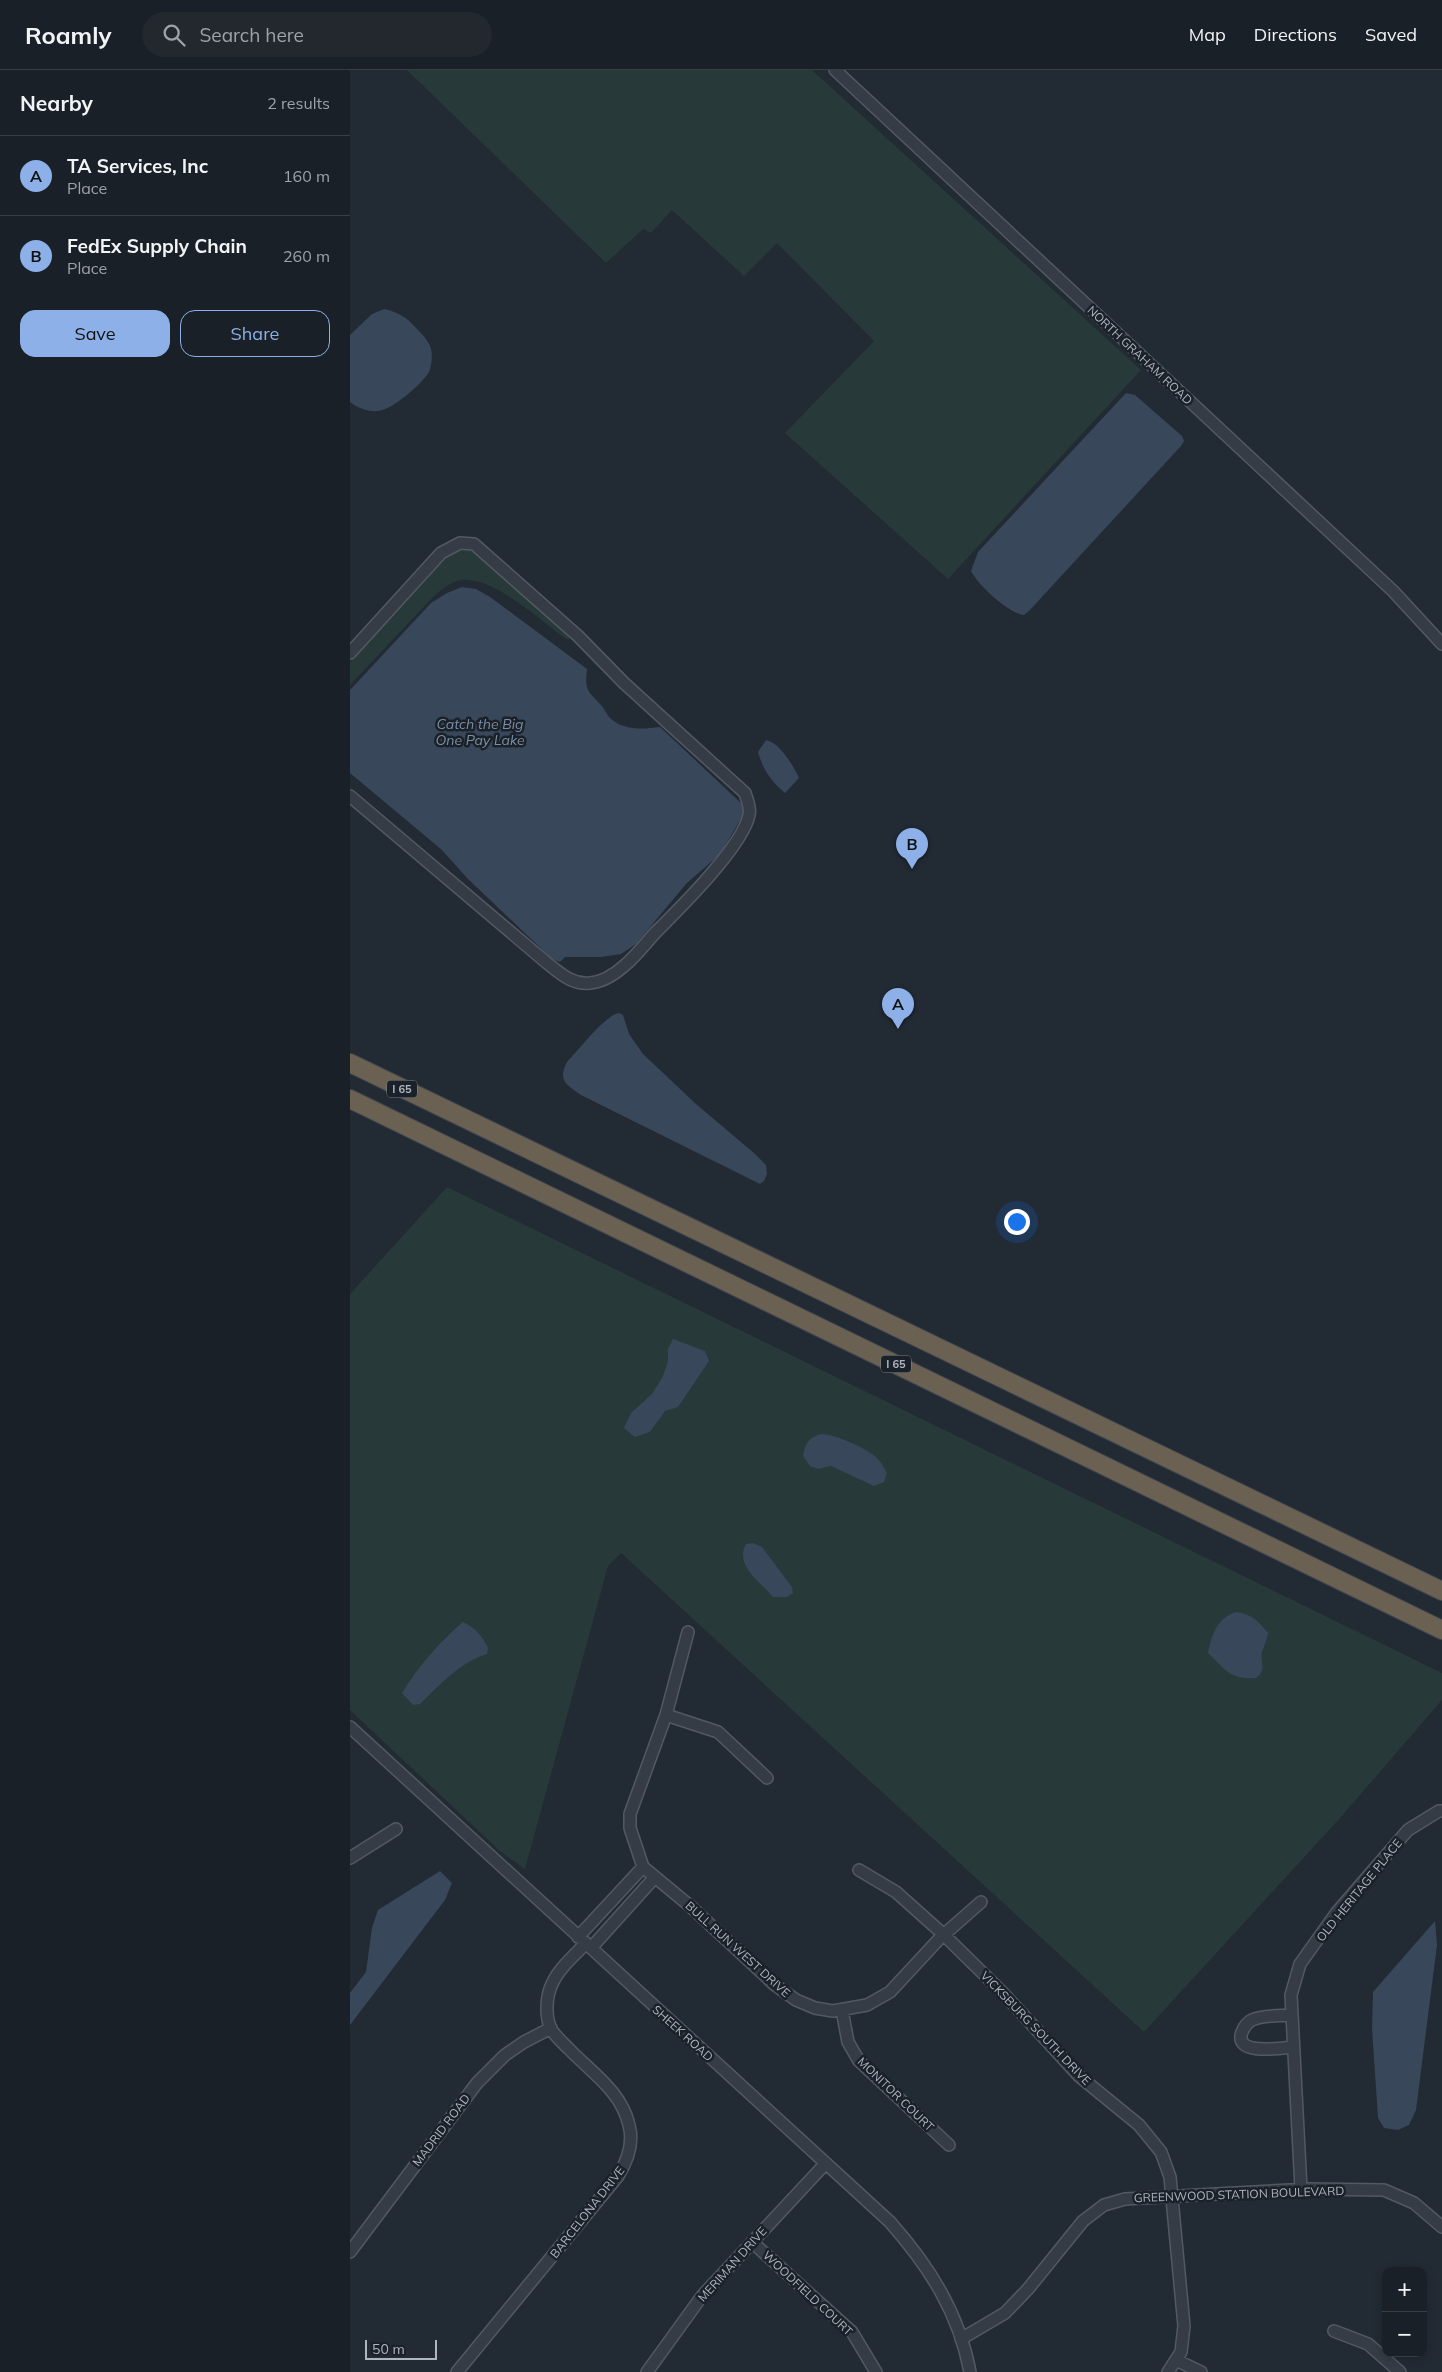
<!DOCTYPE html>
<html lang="en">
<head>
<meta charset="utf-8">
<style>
	:root { --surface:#1a2027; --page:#23282f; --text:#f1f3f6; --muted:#9fa3a7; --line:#383e44; --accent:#8db0e9 }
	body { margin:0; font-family:Mulish,sans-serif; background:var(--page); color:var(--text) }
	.controls { position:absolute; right:15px; bottom:15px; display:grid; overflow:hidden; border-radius:10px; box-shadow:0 2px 8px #0003 }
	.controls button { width:45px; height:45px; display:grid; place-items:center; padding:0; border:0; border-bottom:1px solid var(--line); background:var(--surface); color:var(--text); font:25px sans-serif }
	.scale { position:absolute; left:15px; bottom:12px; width:72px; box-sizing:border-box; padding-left:5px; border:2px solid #b0b6c1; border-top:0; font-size:14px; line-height:18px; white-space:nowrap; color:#b0b6c1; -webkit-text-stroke:4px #1b2129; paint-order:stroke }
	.you { position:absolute; left:666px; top:1151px; width:18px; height:18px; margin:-12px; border:4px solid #fff; border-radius:50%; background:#1a73e8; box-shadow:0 0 0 8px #1a73e833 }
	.badge { display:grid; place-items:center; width:32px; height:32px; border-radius:50%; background:var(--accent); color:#111; font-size:16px; font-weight:700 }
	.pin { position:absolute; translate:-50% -41px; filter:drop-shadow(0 1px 2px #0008) }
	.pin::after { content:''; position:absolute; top:26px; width:18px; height:15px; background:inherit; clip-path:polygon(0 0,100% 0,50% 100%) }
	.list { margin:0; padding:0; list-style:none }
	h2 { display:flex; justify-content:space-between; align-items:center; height:65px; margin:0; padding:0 20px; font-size:21px }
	h2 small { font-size:16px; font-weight:400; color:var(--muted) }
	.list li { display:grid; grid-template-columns:32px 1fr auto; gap:15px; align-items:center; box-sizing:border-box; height:80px; padding:0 20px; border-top:1px solid var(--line) }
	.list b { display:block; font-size:19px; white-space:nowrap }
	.list p { margin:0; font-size:16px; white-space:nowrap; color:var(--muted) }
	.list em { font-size:16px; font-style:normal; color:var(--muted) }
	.actions { display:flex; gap:10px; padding:15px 20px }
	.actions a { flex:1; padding:11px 0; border:1px solid var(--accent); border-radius:15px; text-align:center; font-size:18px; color:var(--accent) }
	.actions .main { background:var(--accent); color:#111 }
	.icon { flex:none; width:28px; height:28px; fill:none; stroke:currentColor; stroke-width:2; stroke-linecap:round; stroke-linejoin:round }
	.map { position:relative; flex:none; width:1092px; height:2302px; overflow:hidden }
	header { display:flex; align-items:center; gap:30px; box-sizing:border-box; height:70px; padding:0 25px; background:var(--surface); border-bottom:1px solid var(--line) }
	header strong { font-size:24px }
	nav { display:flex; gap:28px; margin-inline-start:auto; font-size:18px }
	.search { width:350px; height:45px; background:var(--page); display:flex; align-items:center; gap:12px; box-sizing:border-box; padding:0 18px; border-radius:28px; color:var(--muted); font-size:19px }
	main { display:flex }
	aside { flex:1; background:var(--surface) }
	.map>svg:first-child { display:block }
	.green { fill:#283939 }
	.water { fill:#39475b }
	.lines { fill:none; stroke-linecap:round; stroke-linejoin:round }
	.minor-casing { stroke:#535963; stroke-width:14 }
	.highway-casing { stroke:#40464f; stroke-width:20 }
	.minor { stroke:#353c45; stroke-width:11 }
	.highway { stroke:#6a6153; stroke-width:18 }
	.labels { text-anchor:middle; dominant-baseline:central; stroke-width:5; stroke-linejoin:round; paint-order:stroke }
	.shield { fill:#1b2129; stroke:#838993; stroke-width:1 }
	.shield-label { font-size:11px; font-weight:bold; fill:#b0b6c1 }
	.street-label { font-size:12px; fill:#b0b6c1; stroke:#1b2129 }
	.water-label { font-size:14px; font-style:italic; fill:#7c8ea6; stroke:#1b2129 }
</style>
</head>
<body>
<header>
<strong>Roamly</strong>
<div class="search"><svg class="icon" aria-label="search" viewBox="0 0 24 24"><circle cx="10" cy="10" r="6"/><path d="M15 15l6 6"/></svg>Search here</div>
<nav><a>Map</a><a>Directions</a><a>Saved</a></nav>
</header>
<main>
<aside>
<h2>Nearby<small>2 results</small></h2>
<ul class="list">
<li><span class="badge">A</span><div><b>TA Services, Inc</b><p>Place</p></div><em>160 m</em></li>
<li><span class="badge">B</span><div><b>FedEx Supply Chain</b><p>Place</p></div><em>260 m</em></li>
</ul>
<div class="actions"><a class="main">Save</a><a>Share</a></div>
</aside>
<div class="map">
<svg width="1092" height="2302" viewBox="0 0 1092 2302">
	<rect width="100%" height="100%" fill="#222a34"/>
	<!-- green -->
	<path class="green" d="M57,0H462L791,300L598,509L435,363L524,271L427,173L394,206L322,140L301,163L293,159L256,193Z
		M117,477L124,479L214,560L220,569H216C190,550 151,513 119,510C106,508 97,516 87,523L0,615V592L96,487Z
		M97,1117L1092,1603V1630L991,1747L794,1962L271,1483L258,1496L175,1799L150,1781L0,1640V1224Z"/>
	<!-- water -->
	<path class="water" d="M34,239C46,241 58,248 66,258C71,263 77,269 80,276C83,282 82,296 79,302C72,314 42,340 28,341C18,342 8,338 0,332V265L22,244Z
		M776,323L785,325L832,366L834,371L831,376L679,541L674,545C658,543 628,515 621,501L628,482Z
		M112,517L126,519L140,527L237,599C235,619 236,619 249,633C254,637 256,644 261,649C276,661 293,659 310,657L392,734L395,742L370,784L336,814L286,874L271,884L251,887H215L210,892L202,889L117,808L92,780L0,703V620L81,533L97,523Z
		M416,670C430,673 443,695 449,708L435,723C421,711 413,700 408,682Z
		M269,943L273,945L279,964L293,984L346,1034L404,1083L416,1095L417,1104L414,1111L410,1114L231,1025C217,1015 207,1011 217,992C228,981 255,945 269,943Z
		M323,1269L355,1281L359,1291L328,1337L315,1341L300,1362L285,1367L274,1358L281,1343L302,1324L313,1306L318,1291V1279Z
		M471,1364C485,1364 519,1379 528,1389C532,1393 534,1398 537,1403L534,1412L524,1416L481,1396L468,1399L460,1396L453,1386C455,1373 459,1368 471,1364Z
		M403,1473L412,1477L442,1517L443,1523L437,1527H423C411,1512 384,1496 396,1474Z
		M886,1542C902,1544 908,1551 918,1563C917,1570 914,1576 912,1582C910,1593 917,1600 906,1608C880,1610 875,1599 858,1583C862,1564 867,1548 886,1542Z
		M113,1552C126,1558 132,1566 138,1578L137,1584C109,1593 91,1614 70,1634L63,1635L52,1623C68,1597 90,1571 113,1552Z
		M90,1801L102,1813L95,1830L0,1955V1923L16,1902L22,1858L28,1840Z
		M1085,1851L1087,1875L1066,2040L1059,2055L1048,2060L1034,2058L1028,2048L1022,1958L1023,1922Z"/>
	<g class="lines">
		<defs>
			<path id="minor" d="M485,0L1043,521L1092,574
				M0,583L91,483L110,473L124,474L228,566L274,613L395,723C397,730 401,737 399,745C393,776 329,839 305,863C295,874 285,887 274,896C265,904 252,912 240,913C222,915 210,903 197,893L0,726
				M338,1562L316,1645L280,1744V1758L293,1797L340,1836L425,1915L446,1930L465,1938L483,1941L517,1935L540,1922L590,1868L631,1832
				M316,1645L368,1662L417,1708
				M0,1657L540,2152C579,2196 609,2243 620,2302
				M0,1788L46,1759
				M509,1800L546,1822L593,1864L653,1923L729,2006L789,2055L811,2082L820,2107L834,2256L831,2282L818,2302
				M228,1867L293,1797
				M241,1878L305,1807
				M492,1940L498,1972L509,1991L599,2075
				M942,1945C930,1946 913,1945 902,1950C898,1952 894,1957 892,1962C883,1986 931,1978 943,1977
				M951,2119L941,1925L950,1894L987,1842L1058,1760L1089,1741H1092
				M402,2172L502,2262L526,2302
				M0,2182L127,2013L155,1985L174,1972L201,1958
				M984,2261L1018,2274L1050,2302
				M611,2269L655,2243L678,2219L733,2151L754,2135L775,2129L959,2119L1034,2120L1064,2133L1092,2157
				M826,2290L851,2302
				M107,2302L268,2106C278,2090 284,2073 279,2055C271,2021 242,2003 219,1979C213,1973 205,1966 201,1959C195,1947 196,1926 202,1914C209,1898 224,1886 236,1873
				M297,2302L352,2226L476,2093"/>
			<path id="highway" d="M0,993L1092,1521
				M0,1029L1092,1560"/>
		</defs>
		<!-- minor casing -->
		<use href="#minor" class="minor-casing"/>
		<!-- highway casing -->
		<use href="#highway" class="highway-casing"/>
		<!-- minor -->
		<use href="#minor" class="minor"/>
		<!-- highway -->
		<use href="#highway" class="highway"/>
	</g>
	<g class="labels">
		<!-- shield labels -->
		<g class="shield">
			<rect x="37" y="1010.5" width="30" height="17" rx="4"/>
			<rect x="531" y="1285.5" width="30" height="17" rx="4"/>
		</g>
		<g class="shield-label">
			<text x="52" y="1019">I 65</text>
			<text x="546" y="1294">I 65</text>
		</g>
		<!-- street labels -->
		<g class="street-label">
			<text transform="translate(790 285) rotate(43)">NORTH GRAHAM ROAD</text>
			<text transform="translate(1009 1820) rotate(-51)">OLD HERITAGE PLACE</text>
			<text transform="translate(388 1879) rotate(42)">BULL RUN WEST DRIVE</text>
			<text transform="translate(686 1958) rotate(46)">VICKSBURG SOUTH DRIVE</text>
			<text transform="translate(333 1963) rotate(42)">SHEEK ROAD</text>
			<text transform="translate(546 2024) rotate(44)">MONITOR COURT</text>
			<text transform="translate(91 2060) rotate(-53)">MADRID ROAD</text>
			<text transform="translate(889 2124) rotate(-2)">GREENWOOD STATION BOULEVARD</text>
			<text transform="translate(237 2142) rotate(-52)">BARCELONA DRIVE</text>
			<text transform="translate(382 2194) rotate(-48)">MERIMAN DRIVE</text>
			<text transform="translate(458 2223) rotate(43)">WOODFIELD COURT</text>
		</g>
		<!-- water labels -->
		<g class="water-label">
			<text x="130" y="654">Catch the Big<tspan x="130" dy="16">One Pay Lake</tspan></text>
		</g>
	</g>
</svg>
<div class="controls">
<button>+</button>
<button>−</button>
</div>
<div class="scale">50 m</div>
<div class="you"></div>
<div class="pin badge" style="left:548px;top:959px">A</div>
<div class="pin badge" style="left:562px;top:799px">B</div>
</div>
</main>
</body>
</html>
